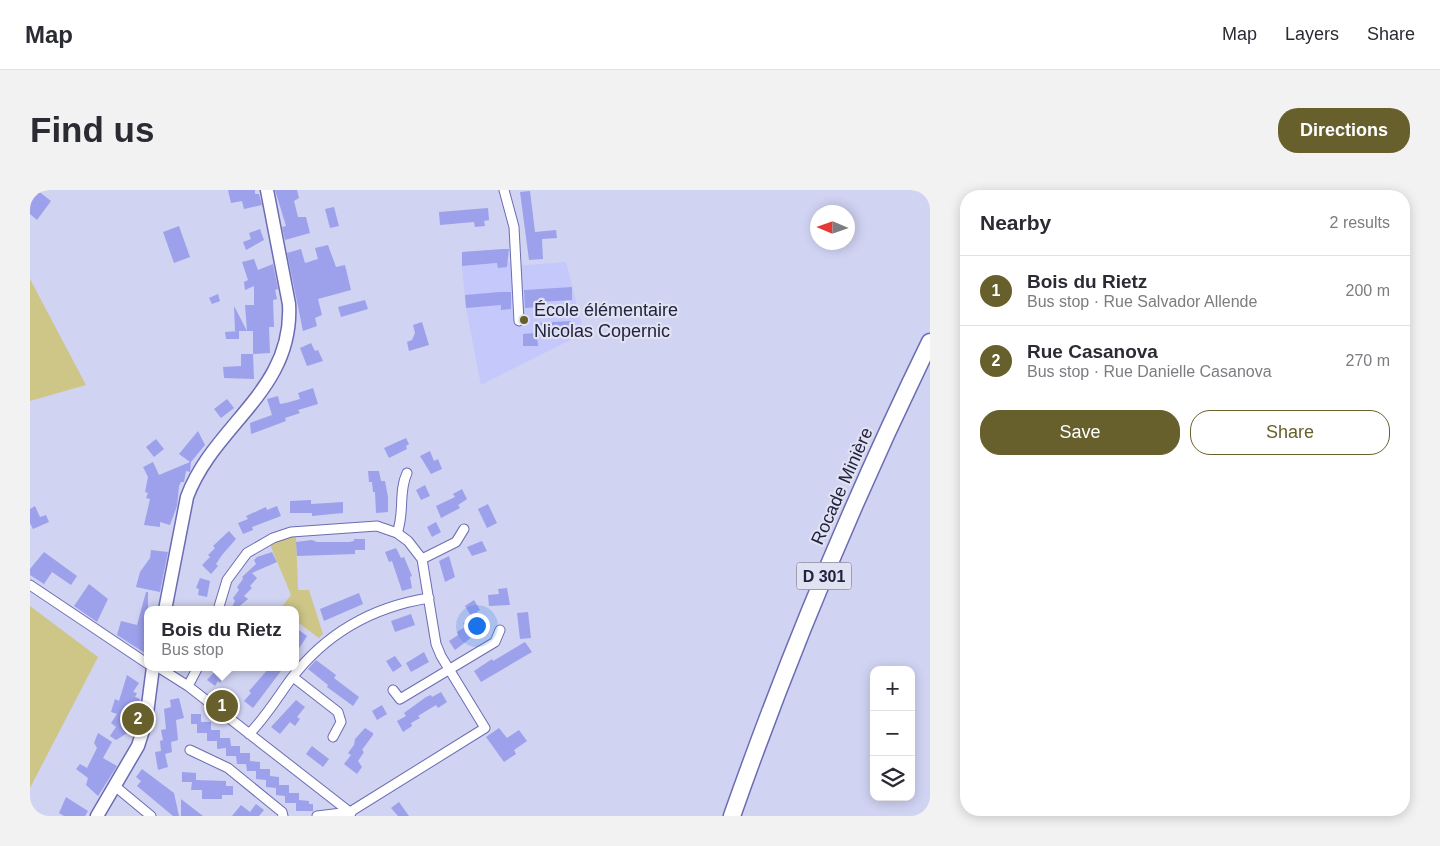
<!DOCTYPE html>
<html lang="en">
<head>
<meta charset="utf-8">
<style>
	:root { --surface:#fff; --page:#f2f2f3; --text:#2b2b33; --muted:#7c7c81; --line:#e1e1e2; --accent:#67602d }
	body { margin:0; font-family:Arial,sans-serif; background:var(--page); color:var(--text) }
	.controls { position:absolute; right:15px; bottom:15px; display:grid; overflow:hidden; border-radius:10px; box-shadow:0 2px 12px #0003 }
	.controls button { width:45px; height:45px; display:grid; place-items:center; padding:0; border:0; border-bottom:1px solid var(--line); background:var(--surface); color:var(--text); font:25px sans-serif }
	.compass { position:absolute; left:780px; top:15px; width:45px; height:45px; border-radius:50%; background:var(--surface); box-shadow:0 2px 12px #0003; rotate:272deg }
	.you { position:absolute; left:446px; top:435px; width:18px; height:18px; margin:-12px; border:4px solid #fff; border-radius:50%; background:#1a73e8; box-shadow:0 0 0 8px #1a73e833 }
	.badge { display:grid; place-items:center; width:32px; height:32px; border-radius:50%; background:var(--accent); color:#fff; font-size:16px; font-weight:700 }
	.pin { position:absolute; translate:-50% -50%; border:2px solid #fff; box-shadow:0 1px 5px #0006 }
	.popup { position:absolute; left:114px; top:416px; width:155px; height:65px; box-sizing:border-box; display:grid; place-content:center; border-radius:10px; background:var(--surface); filter:drop-shadow(0 1px 4px #0005); font-size:16px; white-space:nowrap; color:var(--muted) }
	.popup b { font-size:19px; color:var(--text) }
	.popup::after { content:''; position:absolute; left:50%; top:100%; margin-left:-10px; border:10px solid transparent; border-top-color:var(--surface) }
	.list { margin:0; padding:0; list-style:none }
	h2 { display:flex; justify-content:space-between; align-items:center; height:65px; margin:0; padding:0 20px; font-size:21px }
	h2 small { font-size:16px; font-weight:400; color:var(--muted) }
	.list li { display:grid; grid-template-columns:32px 1fr auto; gap:15px; align-items:center; box-sizing:border-box; height:70px; padding:0 20px; border-top:1px solid var(--line) }
	.list b { display:block; font-size:19px; white-space:nowrap }
	.list p { margin:0; font-size:16px; white-space:nowrap; color:var(--muted) }
	.list em { font-size:16px; font-style:normal; color:var(--muted) }
	.actions { display:flex; gap:10px; padding:15px 20px }
	.actions a { flex:1; padding:11px 0; border:1px solid var(--accent); border-radius:20px; text-align:center; font-size:18px; color:var(--accent) }
	.actions .main { background:var(--accent); color:#fff }
	.icon { flex:none; width:28px; height:28px; fill:none; stroke:currentColor; stroke-width:2; stroke-linecap:round; stroke-linejoin:round }
	.map { position:relative; flex:none; width:900px; height:626px; overflow:hidden; border-radius:20px }
	header { display:flex; align-items:center; gap:30px; box-sizing:border-box; height:70px; padding:0 25px; background:var(--surface); border-bottom:1px solid var(--line) }
	header strong { font-size:24px }
	nav { display:flex; gap:28px; margin-inline-start:auto; font-size:18px }
	.intro { display:flex; align-items:center; justify-content:space-between; box-sizing:border-box; height:120px; padding:0 30px }
	h1 { margin:0; font-size:35px }
	.button { padding:12px 22px; border-radius:20px; background:var(--accent); color:#fff; font-size:18px; font-weight:700 }
	main { display:flex; gap:30px; padding:0 30px }
	aside { flex:1; background:var(--surface); border-radius:20px; box-shadow:0 2px 12px #0003 }
	.map>svg:first-child { display:block }
	.built { fill:#c4c8fb }
	.green { fill:#cec687 }
	.building { fill:#9da0eb }
	.lines { fill:none; stroke-linecap:round; stroke-linejoin:round }
	.street-casing { stroke:#6c6cb3; stroke-width:11 }
	.secondary-casing { stroke:#6c6cb3; stroke-width:15 }
	.highway-casing { stroke:#6c6cb3; stroke-width:19 }
	.street { stroke:#fff; stroke-width:9 }
	.secondary { stroke:#fff; stroke-width:12 }
	.highway { stroke:#fff; stroke-width:16 }
	.poi-dot { fill:#67602d; stroke:#e0e1f1; stroke-width:2 }
	.labels { text-anchor:middle; dominant-baseline:central; stroke-width:4.5; stroke-linejoin:round; paint-order:stroke }
	.shield { fill:#e0e1f1; stroke:#5b5b75; stroke-width:1 }
	.shield-label { font-size:16px; font-weight:bold; fill:#222240 }
	.poi-label { font-size:18px; fill:#222240; stroke:#e0e1f1; text-anchor:start }
	.street-label { font-size:18px; fill:#222240; stroke:#e0e1f1 }
</style>
</head>
<body>
<header>
<strong>Map</strong>
<nav><a>Map</a><a>Layers</a><a>Share</a></nav>
</header>
<div class="intro"><h1>Find us</h1><a class="button">Directions</a></div>
<main>
<div class="map">
<svg width="900" height="626" viewBox="0 0 900 626">
	<rect width="100%" height="100%" fill="#d0d3f2"/>
	<!-- built -->
	<path class="built" d="M485,72V76L536,72L554,143L451,195L436,118L432,76Z"/>
	<!-- green -->
	<path class="green" d="M0,89L56,195L0,211Z
		M266,346L268,400H279L293,444L289,448L266,431V420L250,419L261,405L239,352Z
		M0,416L68,467L0,598Z"/>
	<!-- building -->
	<path class="building" d="M7,0L21,11L7,30L0,24V9Z
		M198,0H225V4H229L232,15L214,19L212,11L201,13Z
		M245,0H267L269,8L264,11L268,27H276L280,43L255,50L252,37L256,36Z
		M500,1L505,42L526,40L527,48L512,49L513,69L499,70L490,2Z
		M304,17L309,36L300,38L295,19Z
		M458,18L459,30L454,31L455,36L445,37L444,32L410,35L409,22Z
		M149,36L160,67L144,73L133,42Z
		M230,39L234,50L216,60L213,52L221,49L219,43Z
		M298,55L306,77L315,75L321,100L288,109L292,125L285,128L287,136L273,141L257,63L271,59L275,73L288,69L285,58Z
		M473,59H479L477,77L468,78L467,73L432,76V62Z
		M224,69L228,80L243,74L248,99L245,100L247,109L243,110L244,137H239L240,163L223,164V141H205L204,116L217,141L215,115H224V96L215,100L214,92L218,90L212,72Z
		M542,97V110L508,112V117L495,118L494,100Z
		M470,102H481V119L471,120V115L436,118L435,105Z
		M188,104L190,111L182,114L179,108Z
		M335,110L338,119L311,127L308,117Z
		M541,131L542,143L507,146L508,156H493V144L506,143V133Z
		M392,132L399,155L379,161L377,152L382,150L385,143L383,135Z
		M209,141V149H196L195,142Z
		M281,153L285,161L288,160L293,171L277,176L270,158Z
		M211,164H223L224,189L194,188L193,177L211,176Z
		M283,198L288,214L268,220L270,223L255,228L256,231L221,244L220,233L242,225L237,209L248,206L250,214L256,213L270,209L268,203Z
		M197,209L204,218L191,228L184,219Z
		M168,241L175,255L161,272L160,282L156,281L154,292H151L149,296L147,316L140,335L130,332V337L114,335L120,309L116,308L118,303L115,302L118,287L113,277L123,272L129,285L160,272L149,264Z
		M376,248L379,254L376,256L377,259L359,268L354,258Z
		M126,249L134,259L124,267L116,257Z
		M400,261L404,271L408,269L412,279L401,284L390,266Z
		M338,281H349L351,291H355L358,307V322L346,323L345,302H343L342,292H339Z
		M395,295L400,306L391,310L386,300Z
		M432,299L437,309L428,315L430,318L411,328L406,316L425,307L423,304Z
		M281,310V314L313,312V323L282,326V323H260V311Z
		M458,314L467,333L457,338L448,319Z
		M5,316L10,327L16,325L19,332L3,339L0,333V319Z
		M247,316L251,326L222,337L223,340L213,344L208,333L218,329L216,326L236,317L237,320Z
		M406,332L411,342L402,347L397,337Z
		M199,341L206,349L192,365L186,374L188,376L181,384L172,375L180,367L178,365L185,358L183,356Z
		M324,349H335V360H325V364L267,366L266,352L282,350L287,352H319L324,351Z
		M452,351L457,361L442,366L437,357Z
		M366,358L371,368L374,367L382,386L380,387L382,398L372,401L362,371L359,372L355,362Z
		M121,360L138,362L130,402L106,397L110,382L120,368Z
		M14,362L47,386L41,395L22,382L14,394L0,385V379Z
		M242,362L247,372L222,383L227,388L220,396L222,398L214,406L218,409L205,420L202,417L205,411L203,408L209,400L207,397L213,389L212,387L226,374L224,370L227,367Z
		M419,366L425,387L415,392L409,371Z
		M170,388L180,391L177,407L168,405L169,399L166,398Z
		M59,394L78,409L67,432L44,416Z
		M477,398L480,415L459,416L458,405L469,404L468,399Z
		M116,402H118V465L87,445L91,431L107,435Z
		M329,403L333,414L294,431L290,419Z
		M444,410L450,420L441,426L435,416Z
		M498,422L501,448L490,449L487,423Z
		M381,424L385,435L365,442L361,431Z
		M443,428L450,441L425,460L419,451L428,445L427,442L435,437L433,433Z
		M266,438L277,446L266,463Z
		M495,452L502,462L451,492L444,481L462,469L463,471Z
		M394,462L399,472L381,482L376,473Z
		M365,466L372,476L363,482L356,471Z
		M286,470L306,485L304,488L329,507L323,516L297,497L298,495L278,479Z
		M240,477H254L223,518L214,511L221,503L219,501Z
		M188,478L197,484L190,493L188,491L185,496L177,490Z
		M97,485L109,493L103,502L107,503L105,507L110,509L108,517L105,516L98,536L104,539L86,550L80,546L86,537L81,533L87,524L81,522L85,509L89,511Z
		M411,502L417,512L408,518L406,515L388,526L390,528L381,533L382,536L373,542L367,531L376,526L374,523L396,507L401,505L402,507Z
		M149,508L154,528L146,530L148,550L141,552L142,562L135,564L138,577L128,580L125,562L131,561L130,551L133,550L131,540L136,539L134,519L141,517L140,510Z
		M266,510L275,517L267,527L270,529L265,536L260,532L250,544L241,537Z
		M352,515L357,524L347,530L342,521Z
		M161,524H171V532H181V540H190V548H200L201,556H210V563H220V571L230,572V579H240V586L249,587V595H259V603H269V610L279,611V614H283V621H266V613H255V606L246,605V598L236,597V590L226,589V581H217L216,574H207L206,566H196V558L187,559V551H177V543H167V534H161Z
		M335,538L343,543V545L332,560L334,562L328,571L332,577L327,584L314,574L321,565L318,563L324,555L325,549Z
		M469,538L477,548L489,540L497,551L484,560L486,564L474,572L456,547Z
		M68,543L82,552L73,568L87,576L68,606L56,595L58,588L46,579L50,574L57,578L67,558L64,553Z
		M282,556L299,569L293,577L276,564Z
		M112,579L144,603L149,626H143L107,596L111,591L106,587Z
		M152,582L166,583V590L196,591V596H203V605H192V609H172V600H161L162,592H152Z
		M36,607L58,621L55,626H34L29,623Z
		M151,609L173,626H151Z
		M369,612L379,626H368L361,618Z
		M226,614L234,620L229,626H202L211,615L220,622Z"/>
	<g class="lines">
		<defs>
			<path id="street" d="M474,0L484,37L489,131
				M367,343C375,323 368,302 377,283
				M392,369L426,352L434,339
				M0,395L118,474
				M188,420L197,390L217,363L243,348L261,342L347,336L367,343L378,351L392,369L406,454L411,466L455,538L320,622L287,626
				M128,477L158,496L321,623
				M263,487L308,522L311,532L303,547
				M158,496L168,477
				M363,500L370,509L465,452L470,440
				M219,544C235,528 247,508 261,489C296,443 342,417 399,408
				M160,560L198,578L252,622L253,626
				M86,597L121,626"/>
			<path id="secondary" d="M135,420L157,307C184,234 264,201 259,114L237,0
				M67,626L108,556L116,531L123,477"/>
			<path id="highway" d="M702,626C759,464 825,306 900,152"/>
		</defs>
		<!-- street casing -->
		<use href="#street" class="street-casing"/>
		<!-- secondary casing -->
		<use href="#secondary" class="secondary-casing"/>
		<!-- highway casing -->
		<use href="#highway" class="highway-casing"/>
		<!-- street -->
		<use href="#street" class="street"/>
		<!-- secondary -->
		<use href="#secondary" class="secondary"/>
		<!-- highway -->
		<use href="#highway" class="highway"/>
	</g>
	<!-- markers -->
	<circle class="poi-dot" cx="494" cy="130" r="5"/>
	<g class="labels">
		<!-- shield labels -->
		<rect class="shield" x="766.5" y="372.5" width="55" height="27" rx="4"/>
		<g class="shield-label">
			<text x="794" y="386">D 301</text>
		</g>
		<!-- poi labels -->
		<g class="poi-label">
			<text x="504" y="120">École élémentaire<tspan x="504" dy="21">Nicolas Copernic</tspan></text>
		</g>
		<!-- street labels -->
		<g class="street-label">
			<text transform="translate(812 296) rotate(-66)">Rocade Minière</text>
		</g>
	</g>
</svg>
<div class="controls">
<button>+</button>
<button>−</button>
<button><svg class="icon" aria-label="layers" viewBox="0 0 24 24"><path d="M12 4l9 5-9 5-9-5zM3 14l9 5 9-5"/></svg></button>
</div>
<svg class="compass" viewBox="-18 -18 36 36"><path d="M0-13l5 13h-10z" fill="#e53935"/><path d="M0 13l5-13h-10z" fill="#7c7c81"/></svg>
<div class="you"></div>
<div class="pin badge" style="left:192px;top:516px">1</div>
<div class="popup"><b>Bois du Rietz</b>Bus stop</div>
<div class="pin badge" style="left:108px;top:529px">2</div>
</div>
<aside>
<h2>Nearby<small>2 results</small></h2>
<ul class="list">
<li><span class="badge">1</span><div><b>Bois du Rietz</b><p>Bus stop · Rue Salvador Allende</p></div><em>200 m</em></li>
<li><span class="badge">2</span><div><b>Rue Casanova</b><p>Bus stop · Rue Danielle Casanova</p></div><em>270 m</em></li>
</ul>
<div class="actions"><a class="main">Save</a><a>Share</a></div>
</aside>
</main>
</body>
</html>
